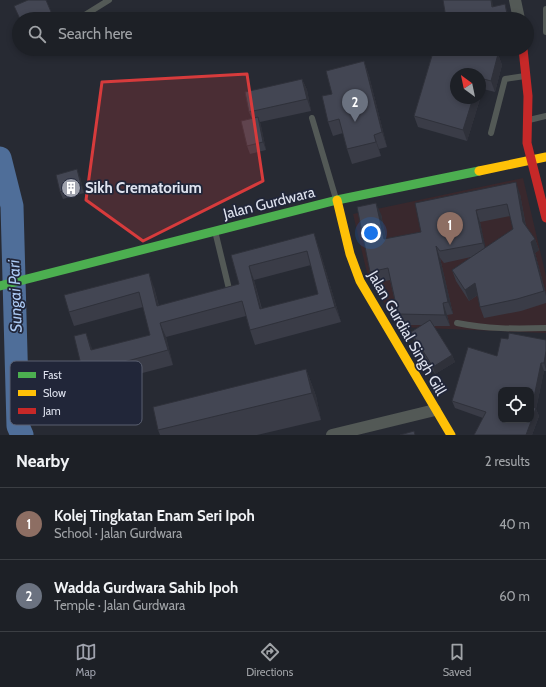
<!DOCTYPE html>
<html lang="en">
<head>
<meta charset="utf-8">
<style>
	:root { --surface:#1d2026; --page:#2a2d32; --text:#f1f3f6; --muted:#a0a3a7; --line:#3b3e43; --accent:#9fa2ad }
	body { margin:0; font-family:Cabin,sans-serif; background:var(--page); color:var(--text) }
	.controls { position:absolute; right:12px; bottom:12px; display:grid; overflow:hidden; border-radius:8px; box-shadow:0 2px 6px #0003 }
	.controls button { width:36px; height:36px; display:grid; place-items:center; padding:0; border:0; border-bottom:1px solid var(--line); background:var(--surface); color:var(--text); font:20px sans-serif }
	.compass { position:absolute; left:450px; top:68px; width:36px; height:36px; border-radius:50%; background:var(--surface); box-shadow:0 2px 6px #0003; rotate:327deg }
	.you { position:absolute; left:371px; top:233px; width:14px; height:14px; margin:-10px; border:3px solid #fff; border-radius:50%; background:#1a73e8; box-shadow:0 0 0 6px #1a73e833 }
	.badge { display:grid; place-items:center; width:26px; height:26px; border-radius:50%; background:var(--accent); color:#fff; font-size:13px; font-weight:700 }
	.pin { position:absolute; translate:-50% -33px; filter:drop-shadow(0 1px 2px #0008) }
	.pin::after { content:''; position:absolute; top:21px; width:14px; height:12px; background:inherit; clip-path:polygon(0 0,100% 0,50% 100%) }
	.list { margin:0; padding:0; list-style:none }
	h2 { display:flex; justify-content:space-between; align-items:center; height:52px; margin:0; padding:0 16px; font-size:17px }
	h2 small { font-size:13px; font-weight:400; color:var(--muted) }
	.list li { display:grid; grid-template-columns:26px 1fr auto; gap:12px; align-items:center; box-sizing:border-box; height:72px; padding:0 16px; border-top:1px solid var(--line) }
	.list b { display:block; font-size:15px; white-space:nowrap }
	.list p { margin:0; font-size:13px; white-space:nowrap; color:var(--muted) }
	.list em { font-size:13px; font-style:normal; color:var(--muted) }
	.icon { flex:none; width:22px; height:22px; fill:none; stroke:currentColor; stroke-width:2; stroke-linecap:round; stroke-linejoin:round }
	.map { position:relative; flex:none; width:546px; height:435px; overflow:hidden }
	.search { position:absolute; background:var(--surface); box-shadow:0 2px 6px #0003; left:12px; right:12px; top:12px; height:44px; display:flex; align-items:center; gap:10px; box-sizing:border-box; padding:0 14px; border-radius:22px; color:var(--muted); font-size:15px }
	.sheet { height:196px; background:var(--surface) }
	nav { display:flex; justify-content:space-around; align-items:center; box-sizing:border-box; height:56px; border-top:1px solid var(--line); background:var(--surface); font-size:11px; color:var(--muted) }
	nav a { display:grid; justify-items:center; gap:2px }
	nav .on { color:var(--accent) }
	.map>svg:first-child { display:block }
	.education { fill:#39282d }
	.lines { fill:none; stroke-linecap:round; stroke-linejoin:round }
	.river { stroke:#4f6e99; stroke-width:23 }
	.lane { stroke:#535956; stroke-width:6 }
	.street { stroke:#535956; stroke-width:12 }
	.fast { stroke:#4caf50; stroke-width:9 }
	.slow { stroke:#ffc107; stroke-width:9 }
	.jam { stroke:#c62828; stroke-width:9 }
	.wall { fill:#3a3c47; fill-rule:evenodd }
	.shaded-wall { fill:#2f313a }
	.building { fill:#434653; stroke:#2f313a; fill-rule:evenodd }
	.marked { fill:#d73b3c; fill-opacity:0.2; stroke:#d73b3c; stroke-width:3; stroke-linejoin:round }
	.labels { text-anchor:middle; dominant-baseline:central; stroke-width:3.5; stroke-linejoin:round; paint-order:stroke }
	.poi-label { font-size:15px; font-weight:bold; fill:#dfe3ef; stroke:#212639; text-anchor:start }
	.street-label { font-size:15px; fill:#dfe3ef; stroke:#212639 }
	.water-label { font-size:16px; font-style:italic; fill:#accaf4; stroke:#212639 }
	.key { fill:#212639; stroke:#5a5f70; stroke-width:1 }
	.key-label { font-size:11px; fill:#dfe3ef }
</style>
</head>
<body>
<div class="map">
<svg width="546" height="435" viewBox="0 0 546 435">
	<rect width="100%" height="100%" fill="#272a33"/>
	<!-- education -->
	<path class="education" d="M523,178L546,276V333L399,327L368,277L353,214Z"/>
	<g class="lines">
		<!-- river -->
		<path class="river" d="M0,158L12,206L18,426L22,435"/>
		<!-- lane -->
		<path class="lane" d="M546,9V32
			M80,18L109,0
			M312,118L336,199
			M529,120L546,116
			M491,133L505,79L525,76
			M215,231L230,293
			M457,323C487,329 515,329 546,328"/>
		<!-- street -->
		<path class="street" d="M515,0L519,19
			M332,435L435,410"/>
		<!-- fast -->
		<path class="fast" d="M0,286L337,200L479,171"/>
		<!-- slow -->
		<path class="slow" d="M479,171L546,157
			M337,200L350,254L360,281L451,435"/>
		<!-- jam -->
		<path class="jam" d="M523,49L528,96L527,143L546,218"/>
	</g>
	<!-- wall -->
	<path class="wall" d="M434,49H481L498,54L502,65L495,92L483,89L467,141L418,127L414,116ZM456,74H480V98H456Z
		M364,61L369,76L387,147L379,149L381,156L352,164L347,149L343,133L333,136L328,122L332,94Z
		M302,79L307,90L311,111L260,122L266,150L250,154L247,146L252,119L249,112Z
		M80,177L84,193L63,199L60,192Z
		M520,194L526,226L535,239L539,250L535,253L546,294V303L521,311L484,318L480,307L478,295L469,301L456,281L452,270L471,257L444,263L440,258L453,314L447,315L450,326H434L452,355L455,362L435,374L414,340L411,332L422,325H402L398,314L390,280L374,283L370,272L381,214L386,239L421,232ZM510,216L513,229L485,248L480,222Z
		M319,248L341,322L255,345L250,330L246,316L166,337L173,365L89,387L83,373L92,348V350L150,335L143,307L74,326L69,312L154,287L159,306L239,284L231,255ZM311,265L318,294L262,309L254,280Z
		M508,339L546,340V371H544L536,409L539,416L532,435H474L483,418L455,408L452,401L497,356Z
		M306,369L316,396L321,420L257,435H160L158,430Z"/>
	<!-- shaded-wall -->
	<path class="shaded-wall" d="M491,0H492L496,18L492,7Z
		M505,4L510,19H508Z
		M498,54L502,65L495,92L491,81Z
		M364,61L369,76L387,147L382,132Z
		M302,79L307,90L311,111L307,99Z
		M480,81L483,89L467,141L463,130L473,98H480Z
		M258,117L261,125L266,150L263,142Z
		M374,135L379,149L381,156L376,142Z
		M77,169L80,177L84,193L81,185Z
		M516,182L520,194L527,233L523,222Z
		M376,203L381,214L388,251L384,239Z
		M476,210L480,222L487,254L483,243Z
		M314,233L319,248L341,322L335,307Z
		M535,239L539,250L535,253L546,294V296L531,242Z
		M436,246L440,258L453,314L448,302Z
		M249,266L254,280L265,324L260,309Z
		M149,273L154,287L162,320L157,306Z
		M475,283L479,294L469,301L465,290Z
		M443,303L447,315L450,326L445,315Z
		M160,323L166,337L173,365L168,350Z
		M86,333L92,348L96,365L91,350Z
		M546,351V370L544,363Z
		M452,355L455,362L435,374L433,367Z
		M541,363L544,371L536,409L539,416L532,435H526Z
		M306,369L316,396L321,420L312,393Z"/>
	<!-- building -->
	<path class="building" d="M28,0H46L54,19H20L14,6Z
		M443,0H491L492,7L505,4L508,19H441L446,18Z
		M434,49H481L498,54L491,81L480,78V74H456V98H473L463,130L414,116Z
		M364,61L382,132L374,135L376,142L347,149L339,119L328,122L322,96L332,94L326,71Z
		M302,79L307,99L249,112L245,92Z
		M258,117L263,142L247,146L241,121Z
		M77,169L81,185L60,192L56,175Z
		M516,182L523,222L535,239L531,242L544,291L517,299L480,307L475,283L465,290L452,270L513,229L507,204L476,210L483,243L440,251L436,246L448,302L443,303L445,315L398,314L388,268L370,272L357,207L376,203L384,239L421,232L415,203Z
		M314,233L335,307L250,330L242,301L160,323L168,350L83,373L74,336L86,333L91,350L150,335L139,292L69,312L64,295L149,273L157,306L239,284L231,255ZM307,251L318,294L260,309L249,266Z
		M430,320L452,355L433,367L411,332Z
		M509,333L546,340V351L544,363H541L532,407L536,408L526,435H474L486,412L452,401L468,347L497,356L501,338L508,339ZM501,390H531V420H501Z
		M306,369L312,393L158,430L153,407Z
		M414,431L415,435H400Z"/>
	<!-- marked area -->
	<path class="marked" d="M247,74L263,181L143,241L86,200L102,82Z"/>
	<!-- icons -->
	<defs>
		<symbol id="building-disc" viewBox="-11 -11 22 22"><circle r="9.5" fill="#9fa2ad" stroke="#212639"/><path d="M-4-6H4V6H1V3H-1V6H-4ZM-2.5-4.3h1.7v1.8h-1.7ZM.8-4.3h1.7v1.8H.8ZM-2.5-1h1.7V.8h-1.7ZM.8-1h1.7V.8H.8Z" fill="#fff"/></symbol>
	</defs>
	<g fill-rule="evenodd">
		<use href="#building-disc" x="60" y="177" width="22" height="22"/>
	</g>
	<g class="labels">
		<!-- poi labels -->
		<g class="poi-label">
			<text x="85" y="188">Sikh Crematorium</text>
		</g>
		<!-- street labels -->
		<g class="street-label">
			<text transform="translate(269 203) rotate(-14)">Jalan Gurdwara</text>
			<text transform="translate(407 333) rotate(60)">Jalan Gurdial Singh Gill</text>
		</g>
		<!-- water labels -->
		<g class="water-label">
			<text transform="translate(15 296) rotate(-92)">Sungai Pari</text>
		</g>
	</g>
	<!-- legend -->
	<rect x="10" y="361" width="132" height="64" rx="6" class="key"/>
	<rect x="18" y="372" width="18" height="6" fill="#4caf50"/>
	<rect x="18" y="390" width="18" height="6" fill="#ffc107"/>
	<rect x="18" y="408" width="18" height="6" fill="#c62828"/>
	<g class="key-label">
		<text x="43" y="379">Fast</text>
		<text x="43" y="397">Slow</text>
		<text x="43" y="415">Jam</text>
	</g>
</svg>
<div class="controls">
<button><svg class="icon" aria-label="locate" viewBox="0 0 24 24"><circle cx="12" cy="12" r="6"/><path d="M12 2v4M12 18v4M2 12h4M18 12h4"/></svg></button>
</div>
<svg class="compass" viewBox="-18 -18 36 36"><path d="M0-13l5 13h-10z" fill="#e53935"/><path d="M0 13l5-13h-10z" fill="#a0a3a7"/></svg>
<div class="you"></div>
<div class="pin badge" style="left:450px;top:245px;background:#8d6e63">1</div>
<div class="pin badge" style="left:355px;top:122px;background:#6b7280">2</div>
<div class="search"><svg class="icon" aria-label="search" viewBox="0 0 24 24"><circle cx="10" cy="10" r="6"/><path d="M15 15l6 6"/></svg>Search here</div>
</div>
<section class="sheet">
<h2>Nearby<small>2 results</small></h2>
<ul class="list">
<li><span class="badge" style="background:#8d6e63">1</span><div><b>Kolej Tingkatan Enam Seri Ipoh</b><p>School · Jalan Gurdwara</p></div><em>40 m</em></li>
<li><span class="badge" style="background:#6b7280">2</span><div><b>Wadda Gurdwara Sahib Ipoh</b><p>Temple · Jalan Gurdwara</p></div><em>60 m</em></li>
</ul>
</section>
<nav>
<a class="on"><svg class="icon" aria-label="map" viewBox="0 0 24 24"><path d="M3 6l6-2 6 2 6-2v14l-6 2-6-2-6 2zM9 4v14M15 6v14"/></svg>Map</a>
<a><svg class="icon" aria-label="directions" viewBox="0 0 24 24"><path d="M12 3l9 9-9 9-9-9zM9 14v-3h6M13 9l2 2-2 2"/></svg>Directions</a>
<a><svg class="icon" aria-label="saved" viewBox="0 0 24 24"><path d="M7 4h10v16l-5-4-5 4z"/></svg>Saved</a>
</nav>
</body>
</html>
